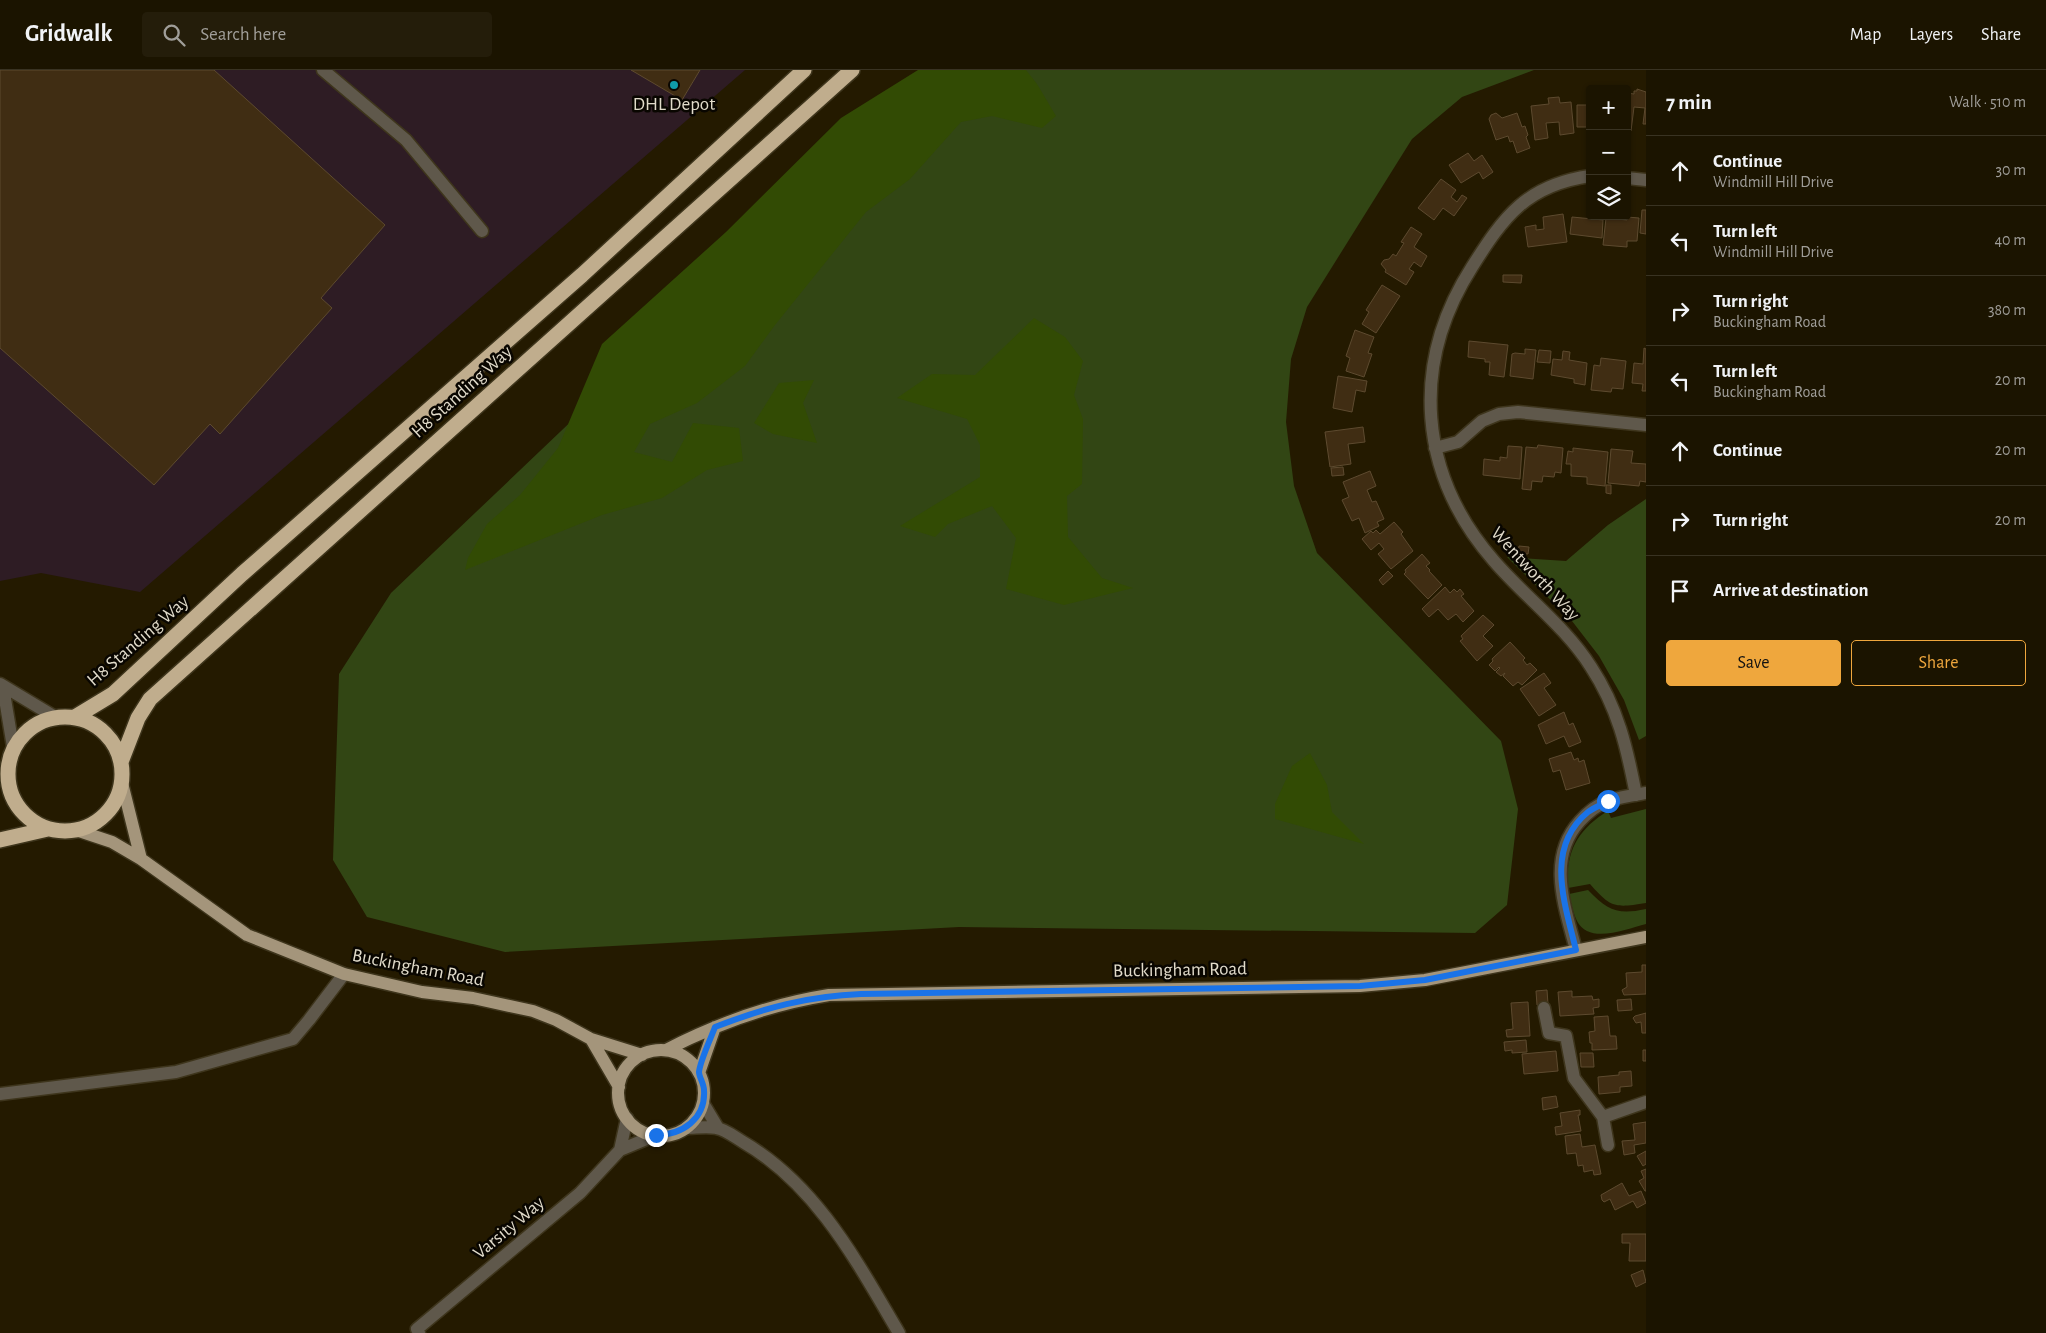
<!DOCTYPE html>
<html lang="en">
<head>
<meta charset="utf-8">
<style>
	:root { --surface:#1b1400; --page:#241d0a; --text:#f1f3f6; --muted:#a09e99; --line:#393322; --accent:#efa73d }
	body { margin:0; font-family:"Alegreya Sans",sans-serif; background:var(--page); color:var(--text) }
	.controls { position:absolute; right:15px; top:15px; display:grid; overflow:hidden; border-radius:5px; box-shadow:0 1px 4px #0004 }
	.controls button { width:45px; height:45px; display:grid; place-items:center; padding:0; border:0; border-bottom:1px solid var(--line); background:var(--surface); color:var(--text); font:25px sans-serif }
	.stop { position:absolute; width:15px; height:15px; margin:-11px; border:4px solid #1a73e8; border-radius:50%; background:#fff }
	.stop.end { background:#1a73e8; border-color:#fff; box-shadow:0 1px 5px #0008 }
	.list { margin:0; padding:0; list-style:none }
	h2 { display:flex; justify-content:space-between; align-items:center; height:65px; margin:0; padding:0 20px; font-size:21px }
	h2 small { font-size:16px; font-weight:400; color:var(--muted) }
	.list li { display:grid; grid-template-columns:32px 1fr auto; gap:15px; align-items:center; box-sizing:border-box; height:70px; padding:0 20px; border-top:1px solid var(--line) }
	.list b { display:block; font-size:19px; white-space:nowrap }
	.list p { margin:0; font-size:16px; white-space:nowrap; color:var(--muted) }
	.list em { font-size:16px; font-style:normal; color:var(--muted) }
	.actions { display:flex; gap:10px; padding:15px 20px }
	.actions a { flex:1; padding:11px 0; border:1px solid var(--accent); border-radius:5px; text-align:center; font-size:18px; color:var(--accent) }
	.actions .main { background:var(--accent); color:#111 }
	.icon { flex:none; width:28px; height:28px; fill:none; stroke:currentColor; stroke-width:2; stroke-linecap:round; stroke-linejoin:round }
	.map { position:relative; flex:none; width:1646px; height:1263px; overflow:hidden }
	header { display:flex; align-items:center; gap:30px; box-sizing:border-box; height:70px; padding:0 25px; background:var(--surface); border-bottom:1px solid var(--line) }
	header strong { font-size:24px }
	nav { display:flex; gap:28px; margin-inline-start:auto; font-size:18px }
	.search { width:350px; height:45px; background:var(--page); display:flex; align-items:center; gap:12px; box-sizing:border-box; padding:0 18px; border-radius:5px; color:var(--muted); font-size:19px }
	main { display:flex }
	aside { flex:1; background:var(--surface) }
	.map>svg:first-child { display:block }
	.industrial { fill:#2e1c24 }
	.green { fill:#324614 }
	.forest { fill:#324b04 }
	.building { fill:#402d13; stroke:#5d4a2f }
	.lines { fill:none; stroke-linecap:round; stroke-linejoin:round }
	.minor-casing { stroke:#3e351c; stroke-width:15 }
	.major-casing { stroke:#3e351c; stroke-width:15 }
	.highway-casing { stroke:#3e351c; stroke-width:18 }
	.minor { stroke:#5f584b; stroke-width:12 }
	.major { stroke:#a4957b; stroke-width:12 }
	.highway { stroke:#c0ad8d; stroke-width:15 }
	.route { stroke:#1a73e8; stroke-width:6 }
	.culture-dot { fill:#0f9aa8; stroke:#090600; stroke-width:2 }
	.labels { text-anchor:middle; dominant-baseline:central; stroke-width:5; stroke-linejoin:round; paint-order:stroke }
	.poi-label { font-size:19px; fill:#e1dbca; stroke:#090600 }
	.street-label { font-size:19px; fill:#e1dbca; stroke:#090600 }
</style>
</head>
<body>
<header>
<strong>Gridwalk</strong>
<div class="search"><svg class="icon" aria-label="search" viewBox="0 0 24 24"><circle cx="10" cy="10" r="6"/><path d="M15 15l6 6"/></svg>Search here</div>
<nav><a>Map</a><a>Layers</a><a>Share</a></nav>
</header>
<main>
<div class="map">
<svg width="1646" height="1263" viewBox="0 0 1646 1263">
	<rect width="100%" height="100%" fill="#241a00"/>
	<!-- industrial -->
	<path class="industrial" d="M0,0H745L140,522L41,503L0,511Z"/>
	<!-- green -->
	<path class="green" d="M940,0H1534L1462,27L1412,69L1307,237L1291,289L1286,352L1294,416L1317,483L1501,671L1518,739L1507,835L1475,863L959,857L505,882L367,847L333,790L339,604L391,523Z
		M1646,429V666L1639,670L1624,630L1599,586L1572,551L1507,487L1566,491L1608,455Z
		M1646,739V833C1615,838 1611,838 1590,814L1568,818C1565,782 1578,759 1608,741L1611,748Z
		M1588,820C1608,841 1618,845 1646,839V854C1626,859 1589,875 1577,851C1573,843 1571,832 1569,824Z"/>
	<!-- forest -->
	<path class="forest" d="M918,0H1026L1037,14L1056,46L1042,58L992,46L961,52L910,109L866,142L775,255L745,296L697,333L650,354L634,382L672,392L693,353L739,358L743,391L707,400L662,428L602,445L465,500L468,488L487,454L520,425L558,378L602,274L726,162L841,48Z
		M1034,248L1065,267L1083,291L1074,325L1083,349L1082,414L1067,426L1068,467L1102,508L1133,518L1064,535L1006,519L1016,468L992,436L948,454L935,467L900,456L980,407V375L967,349L897,328L932,304L975,305Z
		M814,310L803,333L817,373L773,364L754,353L779,313Z
		M1310,683L1327,715L1332,742L1364,774L1275,749V734L1292,696Z"/>
	<!-- building -->
	<path class="building" d="M0,0H214L385,155L321,228L332,238L220,364L210,354L154,415L0,278Z
		M631,0H700L682,30Z
		M1637,19L1646,22V54H1643L1645,38L1634,37L1631,61H1627V23L1634,24V21H1637Z
		M1559,27L1560,33L1571,32L1574,63L1560,65L1559,52L1546,53L1548,68L1535,70L1531,36L1549,34L1548,28Z
		M1577,35H1590V57H1577Z
		M1496,43L1502,48L1517,43L1522,57L1525,56L1528,65L1526,67L1530,78L1517,83L1513,71L1510,72L1508,66L1496,70L1489,49L1491,45Z
		M1468,83L1474,91L1482,85L1493,102L1483,109L1479,102L1461,113L1449,95Z
		M1441,109L1456,120L1451,127L1457,132L1462,125L1467,128L1454,146L1443,138L1434,150L1418,138Z
		M1642,140H1646V164L1640,163Z
		M1563,144L1567,172L1528,177L1525,157L1536,155V160L1544,159L1543,147Z
		M1572,147L1603,150L1602,168L1570,164Z
		M1627,147L1639,148L1637,171H1627V177L1603,175L1606,148L1627,150Z
		M1411,157L1422,164L1414,177L1427,186L1421,197L1414,192L1409,199L1414,202L1406,215L1385,202L1386,200L1381,194L1384,190L1389,189L1393,184L1396,186L1404,173L1401,172Z
		M1503,205H1522L1521,213L1503,212Z
		M1382,215L1400,226L1376,263L1362,254L1369,242L1366,240Z
		M1355,260L1374,267L1368,283L1372,284L1364,307L1346,301L1350,288L1346,286Z
		M1469,271L1508,275L1504,307L1489,305L1490,292H1485V289L1468,287Z
		M1644,278L1646,279V321H1642L1643,314L1632,313L1634,293L1643,294Z
		M1525,279L1536,280L1533,309L1510,306L1512,284L1515,283L1525,284Z
		M1539,280L1551,281L1550,293L1537,292Z
		M1563,281L1570,282L1569,290L1587,293L1585,315L1574,313V309L1551,305L1553,289L1562,290Z
		M1601,288L1626,291L1623,319L1612,318L1611,322L1591,320L1594,295L1600,296Z
		M1338,306L1367,311L1365,322L1356,320L1352,342L1333,338Z
		M1363,357L1365,372L1348,374L1351,394L1330,397L1325,362Z
		M1538,375L1563,378L1561,403L1555,402L1554,407L1543,406L1542,412L1532,411L1531,420L1522,419L1526,377L1537,378Z
		M1508,376L1522,377L1520,409L1483,405L1484,389L1500,391V387L1507,388Z
		M1573,378L1608,382L1605,416L1587,414V407L1571,406V394H1566L1568,381L1573,382Z
		M1611,379L1633,381L1631,393L1646,394V412L1640,411L1639,416L1608,413Z
		M1343,397L1344,405L1332,406L1331,398Z
		M1370,401L1376,416L1367,420L1372,432L1376,431L1384,449L1377,452L1379,456L1365,463L1359,448L1352,451L1342,430L1349,427L1343,412Z
		M1606,415H1611V424L1606,423Z
		M1394,452L1403,462L1401,464L1413,481L1391,499L1378,484L1384,479L1379,473L1371,480L1362,469L1371,461L1373,463L1376,460L1380,464Z
		M1519,476L1529,477L1528,484L1518,483Z
		M1422,484L1430,493L1426,496L1430,500L1429,501L1442,515L1428,529L1404,504L1406,502L1405,500Z
		M1388,501L1393,506L1383,515L1379,510Z
		M1445,517L1450,523L1454,519L1457,522L1460,519L1464,524L1461,526L1474,541L1463,552L1456,544L1448,550L1438,539L1429,547L1422,539Z
		M1483,545L1494,555L1483,566L1493,576L1477,591L1460,571L1463,569L1461,566Z
		M1510,572L1525,588L1523,590L1527,595L1530,593L1537,600L1522,615L1518,612L1513,616L1503,606L1505,603L1501,606L1496,602L1500,598L1499,597L1495,601L1489,595L1493,591L1492,589Z
		M1544,603L1551,613L1544,618L1556,635L1539,646L1520,619Z
		M1564,642L1569,655L1573,653L1581,672L1569,677L1564,666L1546,674L1538,655Z
		M1571,682L1574,690L1578,688L1579,692L1584,690L1590,713L1566,720L1560,700L1553,702L1549,689Z
		M1642,895H1646V924L1624,925L1622,920L1627,917L1626,903L1642,902Z
		M1547,920L1548,934L1537,935L1536,921Z
		M1572,921V927L1592,926L1593,930L1599,929V937L1593,938L1594,944L1560,946L1558,922Z
		M1631,929L1632,940L1618,941L1617,930Z
		M1528,932L1530,966L1507,967L1506,960L1513,959L1511,933Z
		M1646,943V963H1642L1641,952L1636,953L1633,948L1635,946Z
		M1608,946L1610,966H1616L1617,979L1592,980V973H1590L1589,962L1595,961L1594,947Z
		M1526,970L1527,982L1512,983V980L1505,981L1504,972Z
		M1643,980H1646V991H1643Z
		M1556,981L1558,1001L1524,1004L1522,984Z
		M1580,983H1593L1594,997H1581Z
		M1631,1001L1632,1016L1620,1017V1022L1599,1024L1598,1007L1619,1005V1002Z
		M1556,1026L1558,1037L1543,1040L1542,1028Z
		M1580,1040V1045H1578L1581,1061L1556,1065L1555,1057L1562,1056L1560,1043Z
		M1646,1052V1073L1634,1075L1635,1083L1624,1085L1622,1071L1635,1070L1633,1054Z
		M1580,1064L1582,1077L1595,1075L1601,1104L1594,1105L1593,1100L1584,1102L1583,1095L1578,1096L1576,1083L1567,1084L1565,1066Z
		M1646,1081V1094L1643,1096L1637,1086Z
		M1646,1099V1121H1645L1639,1111L1644,1108L1641,1101Z
		M1622,1113L1629,1126L1641,1121L1646,1133L1637,1138L1633,1131L1615,1140L1610,1129L1604,1132L1602,1130L1601,1125Z
		M1622,1164H1646V1191H1629L1630,1173H1622Z
		M1643,1200L1646,1212L1636,1217L1631,1205Z"/>
	<g class="lines">
		<defs>
			<path id="minor" d="M323,0L406,70L482,161
				M1590,106C1527,115 1504,146 1472,197C1410,294 1418,404 1494,491C1525,527 1565,556 1591,597C1618,638 1627,678 1636,725
				M1627,108L1646,110
				M1435,378L1458,372L1482,351L1499,344L1518,342L1646,355
				M0,614L55,647
				M3,617L13,677
				M1576,880C1565,837 1546,788 1580,751C1588,742 1597,735 1608,731C1620,727 1634,725 1646,723
				M1544,938L1549,963L1566,966L1574,1008L1603,1047L1608,1075
				M0,1024L176,1002L293,969L309,950L344,904
				M703,1033L718,1058
				M1603,1047L1646,1032
				M686,1058C696,1058 707,1056 716,1058C725,1059 736,1068 743,1072C817,1115 857,1192 899,1263
				M620,1080L627,1048
				M419,1263L417,1259L580,1123L620,1080L656,1065"/>
			<path id="major" d="M122,713L141,789
				M76,760L112,772L141,789L247,865L344,904L422,922L473,928L533,941L556,950L591,969L642,985
				M591,969L619,1017
				M666,980C718,953 772,934 829,925L1360,916L1425,910L1646,867
				M618 1023a43 43 0 1 1 86 0a43 43 0 1 1-86 0Z
				M699,1003L715,957"/>
			<path id="highway" d="M8 704a57 57 0 1 1 114 0a57 57 0 1 1-114 0Z
				M75,647L113,624L242,504L582,205L804,0
				M121,692L138,648L150,629L852,0
				M0,770L48,759"/>
		</defs>
		<!-- minor casing -->
		<use href="#minor" class="minor-casing"/>
		<!-- major casing -->
		<use href="#major" class="major-casing"/>
		<!-- highway casing -->
		<use href="#highway" class="highway-casing"/>
		<!-- minor -->
		<use href="#minor" class="minor"/>
		<!-- major -->
		<use href="#major" class="major"/>
		<!-- highway -->
		<use href="#highway" class="highway"/>
	</g>
	<g class="lines">
		<!-- route -->
		<path class="route" d="M656,1065C682,1065 706,1049 704,1020C704,1014 699,1007 699,1002C700,991 711,968 715,957C764,938 808,926 861,924L1360,916L1425,910L1576,880C1565,834 1544,778 1588,742C1593,738 1601,735 1608,731"/>
	</g>
	<!-- markers -->
	<circle class="culture-dot" cx="674" cy="15" r="5"/>
	<g class="labels">
		<!-- poi labels -->
		<g class="poi-label">
			<text x="674" y="34">DHL Depot</text>
		</g>
		<!-- street labels -->
		<g class="street-label">
			<text transform="translate(462 322) rotate(-42)">H8 Standing Way</text>
			<text transform="translate(1535 504) rotate(47)">Wentworth Way</text>
			<text transform="translate(138 571) rotate(-41)">H8 Standing Way</text>
			<text transform="translate(418 898) rotate(11)">Buckingham Road</text>
			<text transform="translate(1180 900) rotate(-1)">Buckingham Road</text>
			<text transform="translate(509 1158) rotate(-40)">Varsity Way</text>
		</g>
	</g>
</svg>
<div class="controls">
<button>+</button>
<button>−</button>
<button><svg class="icon" aria-label="layers" viewBox="0 0 24 24"><path d="M12 4l9 5-9 5-9-5zM3 14l9 5 9-5"/></svg></button>
</div>
<div class="stop" style="left:1608px;top:731px"></div>
<div class="stop end" style="left:656px;top:1065px"></div>
</div>
<aside>
<h2>7 min<small>Walk · 510 m</small></h2>
<ul class="list">
<li><svg class="icon" aria-label="ahead" viewBox="0 0 24 24"><path d="M12 20V5M6 11l6-6 6 6"/></svg><div><b>Continue</b><p>Windmill Hill Drive</p></div><em>30 m</em></li>
<li><svg class="icon" aria-label="left" viewBox="0 0 24 24"><path d="M17 20v-9H6M10 6l-5 5 5 5"/></svg><div><b>Turn left</b><p>Windmill Hill Drive</p></div><em>40 m</em></li>
<li><svg class="icon" aria-label="right" viewBox="0 0 24 24"><path d="M7 20v-9h11M14 6l5 5-5 5"/></svg><div><b>Turn right</b><p>Buckingham Road</p></div><em>380 m</em></li>
<li><svg class="icon" aria-label="left" viewBox="0 0 24 24"><path d="M17 20v-9H6M10 6l-5 5 5 5"/></svg><div><b>Turn left</b><p>Buckingham Road</p></div><em>20 m</em></li>
<li><svg class="icon" aria-label="ahead" viewBox="0 0 24 24"><path d="M12 20V5M6 11l6-6 6 6"/></svg><div><b>Continue</b></div><em>20 m</em></li>
<li><svg class="icon" aria-label="right" viewBox="0 0 24 24"><path d="M7 20v-9h11M14 6l5 5-5 5"/></svg><div><b>Turn right</b></div><em>20 m</em></li>
<li><svg class="icon" aria-label="arrive" viewBox="0 0 24 24"><path d="M6 21V4h12l-3 4 3 4H6"/></svg><div><b>Arrive at destination</b></div></li>
</ul>
<div class="actions"><a class="main">Save</a><a>Share</a></div>
</aside>
</main>
</body>
</html>
